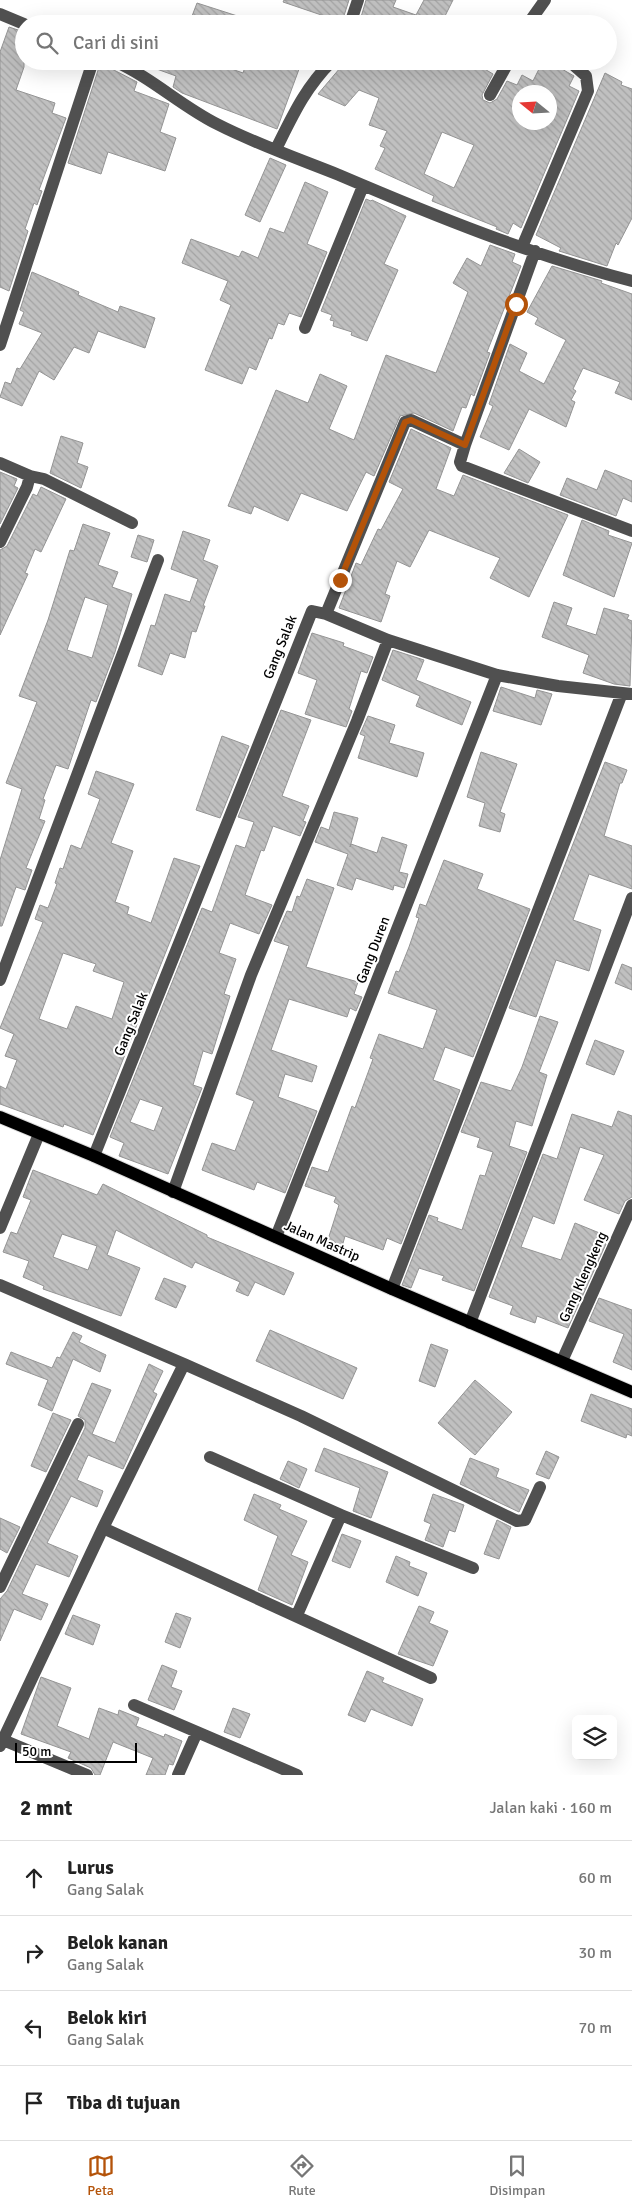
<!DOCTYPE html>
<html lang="id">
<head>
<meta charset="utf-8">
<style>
	:root { --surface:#fff; --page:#f2f2f2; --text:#222; --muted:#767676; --line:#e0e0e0; --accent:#b45309 }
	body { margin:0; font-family:Signika,sans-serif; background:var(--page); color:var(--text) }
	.controls { position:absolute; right:15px; bottom:15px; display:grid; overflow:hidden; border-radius:8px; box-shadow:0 5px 20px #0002 }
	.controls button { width:45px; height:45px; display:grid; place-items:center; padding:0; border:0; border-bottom:1px solid var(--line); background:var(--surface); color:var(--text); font:25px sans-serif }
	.compass { position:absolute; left:512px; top:85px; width:45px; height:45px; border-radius:50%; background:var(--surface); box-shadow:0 5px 20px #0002; rotate:288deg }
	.scale { position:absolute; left:15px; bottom:12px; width:122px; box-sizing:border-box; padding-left:5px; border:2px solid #000; border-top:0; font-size:14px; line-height:18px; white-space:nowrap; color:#000; -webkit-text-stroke:4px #fff; paint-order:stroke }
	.stop { position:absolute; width:15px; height:15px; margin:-11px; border:4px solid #b45309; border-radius:50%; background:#fff }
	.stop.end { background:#b45309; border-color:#fff; box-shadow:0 1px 5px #0008 }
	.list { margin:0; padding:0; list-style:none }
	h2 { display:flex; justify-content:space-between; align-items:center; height:65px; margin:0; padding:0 20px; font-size:21px }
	h2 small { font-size:16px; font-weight:400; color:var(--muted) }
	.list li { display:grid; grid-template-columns:32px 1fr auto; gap:15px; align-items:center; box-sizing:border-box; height:75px; padding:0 20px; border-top:1px solid var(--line) }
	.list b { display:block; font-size:19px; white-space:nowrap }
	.list p { margin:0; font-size:16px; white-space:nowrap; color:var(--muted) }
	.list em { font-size:16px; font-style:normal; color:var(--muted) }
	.icon { flex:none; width:28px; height:28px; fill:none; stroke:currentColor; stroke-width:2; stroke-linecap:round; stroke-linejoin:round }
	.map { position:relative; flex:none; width:632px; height:1775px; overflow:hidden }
	.search { position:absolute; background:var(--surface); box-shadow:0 5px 20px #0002; left:15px; right:15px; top:15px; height:55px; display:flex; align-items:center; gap:12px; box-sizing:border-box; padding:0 18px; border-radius:28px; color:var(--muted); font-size:19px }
	.sheet { height:365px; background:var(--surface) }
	nav { display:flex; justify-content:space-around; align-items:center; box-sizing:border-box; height:70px; border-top:1px solid var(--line); background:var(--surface); font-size:14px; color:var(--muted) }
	nav a { display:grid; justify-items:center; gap:2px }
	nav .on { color:var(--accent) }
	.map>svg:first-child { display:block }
	.building { fill:url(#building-back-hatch); stroke:#949494; fill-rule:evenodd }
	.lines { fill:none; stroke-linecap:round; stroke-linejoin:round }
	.major-casing { stroke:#dbdbdb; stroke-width:14 }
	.minor { stroke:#505050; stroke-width:12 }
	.major { stroke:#000; stroke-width:12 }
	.route { stroke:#b45309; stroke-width:6 }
	.labels { text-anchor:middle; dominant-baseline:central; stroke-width:4; stroke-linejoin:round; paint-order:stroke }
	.street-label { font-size:14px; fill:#000; stroke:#fff }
</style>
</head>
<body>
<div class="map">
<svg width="632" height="1775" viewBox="0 0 632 1775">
	<defs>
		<pattern id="building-back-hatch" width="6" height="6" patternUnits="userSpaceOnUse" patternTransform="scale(1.25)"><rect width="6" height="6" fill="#c0c0c0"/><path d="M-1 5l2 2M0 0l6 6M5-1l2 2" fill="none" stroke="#a3a3a3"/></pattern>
	</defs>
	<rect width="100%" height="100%" fill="#fff"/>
	<!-- building -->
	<path class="building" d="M284,0H349L342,22L283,2Z
		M366,0H396L393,7L416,15L424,0H453L441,24H359Z
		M197,3L253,21L252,24H189Z
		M9,27L24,32V67L16,90L55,103L52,113L66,118L39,190L42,191L37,205L34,203L25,229L28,231L9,291L0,287V52Z
		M101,61H106L110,68L137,82L134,91L169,104L160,132L176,138L165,171L108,152L101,174L68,163Z
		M133,61H209L243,73L247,61H302L277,129L182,93L173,87L176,76L143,64L142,67Z
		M346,61H471L493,74L482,95L483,100L490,103L497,99L507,81L517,85L522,75L533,81L543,61H548L574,76L569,86L579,91L521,228L513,223L508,234L496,229L497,227L432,201L434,196L375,169L385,148L380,146L387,131L369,125L379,98L359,90L345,106L318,94ZM520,92H550V122H520ZM442,132L474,145L454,188L424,174Z
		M605,73L622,82L621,85L632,89V218L618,245L616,243L607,266L559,251L561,248L536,235Z
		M270,158L286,165L260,222L245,215Z
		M305,182L328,192L307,244L327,252L301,317L289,313L284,325L278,323L272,339L269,338L256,370L249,367L242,384L205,370L231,305L220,300L228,281L182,263L191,239L239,257L242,251L258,258L270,228L284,233Z
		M366,199L371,201L372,200L406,216L384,264L398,270L367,341L351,335L352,332L333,326L334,321L330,320L332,315L321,311Z
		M490,245L515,254L512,262L521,266L487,352L490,353L474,396L471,394L466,408L462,407L453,431L414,413L400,416L374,476L366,472L347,511L301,493L288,521L254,506L251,514L228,506L276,390L308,403L320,374L347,386L329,429L354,440L386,355L436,373L468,292L453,283L467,258L481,266Z
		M552,266L602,281L601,283L632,294V400L615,393L620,382L583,368L573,389L576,391L571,400L575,402L566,427L529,409L509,450L480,437L493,406L489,404L510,344L527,353L519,371L544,384L566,340L535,324L538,318L527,312Z
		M32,272L79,292L78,295L118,312L120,306L155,318L145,348L98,331L89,353L74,347L54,380L39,371L22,406L0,397L5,382L11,384L17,368L20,369L42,333L19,324L24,312L20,310Z
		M411,429L451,448L436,489L454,496L463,475L568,515L529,597L490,578L500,558L429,530L410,567L397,561L385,594L390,596L381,622L339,608L356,563L361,565L378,529L381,530L403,489L389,482Z
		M61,436L83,443L77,463L88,467L81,488L50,473Z
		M519,449L540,462L528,483L504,473Z
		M605,470L632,481V502L623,498L616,516L560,495L567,478L597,490Z
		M0,472L17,479L14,486L18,488L0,524Z
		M41,487L66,499L41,552L35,549L25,573L28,574L0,635V550L7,546L33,494L37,496Z
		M582,520L609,531L608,535L632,543L614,597L563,575Z
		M83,524L110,533L98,565L118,572L112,587L132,594L115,652L96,702L91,700L68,769L56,765L43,799L45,800L39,819L45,821L26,868L32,870L25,890L16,887L2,926H0V860L22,789L6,783L37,702L19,696L48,620L70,550L74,551ZM85,597L108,605L92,658L67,650Z
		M183,531L210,540L203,560L218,566L203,606H205L196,632L192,631L185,658L170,653L162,675L138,666L151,625L155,626L165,594L190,602L198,579L171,569Z
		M138,535L154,540L147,562L131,557Z
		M554,602L572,608L566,625L596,635L604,608L629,615L627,619L632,621L630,686L614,684L583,673L589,655L542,637Z
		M312,633L344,643L343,646L373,657L367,673L361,671L349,709L352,711L346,727L305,714L317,680L298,673Z
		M393,650L424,660L416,680L471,702L462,725L416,706L420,696L382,680Z
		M501,687L535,698L537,690L552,694L541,725L493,711Z
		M281,710L311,720L282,796L309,806L303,821L306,822L300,836L273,826L264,851L261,850L245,895L272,905L259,934L230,923L219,953L236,959L224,994L230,996L212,1054L203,1051L193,1085L202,1088L168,1174L119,1156L124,1143L110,1137L202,908L212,912L236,845L245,848L254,822L238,817ZM140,1099L163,1107L154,1131L130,1122Z
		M368,716L395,725L389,743L424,753L417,777L358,758L365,736L360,734Z
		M222,736L249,746L220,818L196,810Z
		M481,752L517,764L500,812L505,814L500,832L479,826L485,803L467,797Z
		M605,762L627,770L622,783H620L604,836L632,846V889L589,874L573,920L601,930L589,971L556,960L536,1017L509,1008Z
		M96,771L134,784L111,843L133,851L115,902L129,907L127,914L151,923L174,858L200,866L93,1135L64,1124L63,1127L0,1104V1086L6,1089L17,1060L5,1056L14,1034L0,1028L43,922L35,919L40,905L48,908L57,884L55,883L60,868L63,869L71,845L81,849L100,799L88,794ZM63,953L96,964L93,971L124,982L112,1019L76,1006L67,1029L39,1019Z
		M334,812L358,818L350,847L351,844L377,853L382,837L407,845L399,872L408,874L404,888L394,885L393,890L356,878L352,890L337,885L348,854L315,842L321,827L329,830Z
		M444,860L483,874L477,889L530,909L473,1057L445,1047L433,1080L460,1090L401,1244L387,1238L383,1250L345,1236L340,1254L325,1249L339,1205L334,1202L336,1197L305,1186L312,1167L328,1172L352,1106L355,1108L373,1059L370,1058L379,1034L423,1049L437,1010L388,993L396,971L399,972L409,947L419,918L416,917L420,904L426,906Z
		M307,879L334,888L306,967L358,982L354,994L362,997L356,1011L350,1008L347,1017L289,999L271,1050L317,1066L312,1082L285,1074L278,1097L317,1111L285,1193L257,1182L254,1190L202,1170L212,1143L235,1151L254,1101L236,1094L289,946L274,941L287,911L292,912L297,896L300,897Z
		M622,964L632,968V990L615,983Z
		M540,1016L558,1022L539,1072L547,1075L532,1126L516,1121L509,1146L527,1152L474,1291L442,1280L444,1276L419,1268L411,1288L402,1285L429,1215L438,1218L437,1221L462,1230L480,1175L485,1176L493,1152L477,1147L480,1138L461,1132L481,1082L511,1091L522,1067Z
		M595,1040L624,1051L614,1075L586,1064Z
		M618,1111L632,1116V1197L625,1201L619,1214L584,1200L604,1155L580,1147L554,1224L533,1216L521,1247L561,1260L575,1223L602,1234L599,1242L606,1244L568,1328L537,1316L535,1323L510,1314L513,1306L489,1297L543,1154L557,1159L572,1114L612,1127Z
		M33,1170L97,1195L103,1184L207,1235V1237L294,1273L284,1295L255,1282L248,1296L236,1291L240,1282L195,1262L192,1268L116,1230L107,1255L140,1268L121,1316L43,1289L44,1286L23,1277L29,1261L3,1252L11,1232L17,1234L31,1200L23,1197ZM62,1234L97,1246L88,1270L53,1257Z
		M164,1278L186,1286L176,1308L155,1299Z
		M599,1298L632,1310V1370L613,1362L624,1334L589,1321Z
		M270,1330L357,1368L343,1399L256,1361Z
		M73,1332L82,1336L79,1342L106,1355L100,1372L73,1359L52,1411L38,1405L48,1380L6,1364L11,1352L52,1368L57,1357L60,1358Z
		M431,1344L448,1350L435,1387L419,1381Z
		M149,1364L163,1371L153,1392L157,1394L123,1469L88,1455L77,1480L103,1491L97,1507L71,1496L47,1543L78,1556L69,1577L36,1564L22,1594L48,1604L41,1620L14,1609L0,1641V1599L7,1591L85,1428V1420L78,1416L92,1383L111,1390L92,1434L115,1443Z
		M475,1380L512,1412L475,1455L438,1423Z
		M591,1394L632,1409V1436L627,1434L626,1438L581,1421Z
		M53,1413L71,1420L46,1472L31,1466Z
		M324,1448L388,1472L371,1518L353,1511L360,1488L315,1471Z
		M546,1451L559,1457L549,1479L536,1474Z
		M470,1458L499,1469L496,1477L529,1490L519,1512L460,1484Z
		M288,1461L307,1469L299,1488L280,1479Z
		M254,1494L281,1505L279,1509L307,1521L291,1555L308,1562L292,1605L258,1590L278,1536L244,1520Z
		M433,1494L464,1505L455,1532L449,1530L443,1547L425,1540L431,1524L424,1521Z
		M0,1518L20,1527L7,1553L0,1549Z
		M497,1520L511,1527L499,1559L484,1554Z
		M342,1534L361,1541L350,1568L332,1561Z
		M396,1556L410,1562L409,1566L427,1573L418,1596L386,1582Z
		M419,1606L434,1612L429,1623L448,1631L433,1666L398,1654Z
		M176,1613L191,1618L180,1648L165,1642Z
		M73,1615L100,1625L93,1645L65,1634Z
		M162,1665L177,1671L171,1687L182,1691L174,1710L148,1700Z
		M367,1671L384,1678L382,1682L423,1699L412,1726L371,1709L365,1722L348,1715Z
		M41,1677L71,1688L57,1726L89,1739L99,1708L118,1715L119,1710L139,1718L136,1726L164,1737L165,1734L182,1741L173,1765L169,1764L165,1775H146L153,1758L113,1742L100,1775H95L91,1768L68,1758L71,1752L21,1734Z
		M233,1708L250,1714L240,1738L224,1732Z"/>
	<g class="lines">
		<defs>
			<path id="major" d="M0,1117L94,1156L392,1289L632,1392"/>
		</defs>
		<!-- major casing -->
		<use href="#major" class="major-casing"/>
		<!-- minor -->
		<path class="minor" d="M0,14L24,24
			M350,24L358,0
			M528,24L545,0
			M114,61C151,77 181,106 217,124C256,144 299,159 339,175C435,216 531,255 632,281
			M490,95L509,61
			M276,149C293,115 305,88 332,61
			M522,247L588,91L586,76L569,61
			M305,328L363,186
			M0,345L93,61
			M465,445L460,462L462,466L632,531
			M0,463L30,476L44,479L132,523
			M0,542L27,487L30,476
			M326,614L405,422L411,420L465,445L535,251
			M0,980L158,560
			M94,1156L312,611L326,614L388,640L497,675L558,686L632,694
			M173,1192L251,975L357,721L388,640
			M0,1228L39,1134
			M276,1237L497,675
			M0,1285L184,1364L103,1528L0,1746
			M392,1289L622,693
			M470,1323L632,898
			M562,1361L632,1205
			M184,1364L301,1416L517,1521L525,1520L540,1487
			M210,1457L341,1515
			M103,1528L431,1678
			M0,1587L78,1424
			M297,1615L341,1515L473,1568
			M134,1705L197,1732L178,1775
			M197,1732L297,1775
			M3,1740L87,1775"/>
		<!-- major -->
		<use href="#major" class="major"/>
	</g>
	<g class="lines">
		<!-- route -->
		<path class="route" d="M340,580L405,422L411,420L465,445L516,304"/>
	</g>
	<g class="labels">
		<!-- street labels -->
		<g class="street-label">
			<text transform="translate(280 647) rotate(-68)">Gang Salak</text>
			<text transform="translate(373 950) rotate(-69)">Gang Duren</text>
			<text transform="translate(131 1024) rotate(-68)">Gang Salak</text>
			<text transform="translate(322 1241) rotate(24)">Jalan Mastrip</text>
			<text transform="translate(583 1277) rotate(-66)">Gang Klengkeng</text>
		</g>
	</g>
</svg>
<div class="controls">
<button><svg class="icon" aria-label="layers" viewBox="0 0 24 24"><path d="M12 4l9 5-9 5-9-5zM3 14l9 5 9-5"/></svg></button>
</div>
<svg class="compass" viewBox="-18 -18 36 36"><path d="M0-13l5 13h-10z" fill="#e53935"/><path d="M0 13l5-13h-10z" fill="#767676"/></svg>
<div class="scale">50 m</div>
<div class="stop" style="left:516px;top:304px"></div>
<div class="stop end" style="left:340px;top:580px"></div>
<div class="search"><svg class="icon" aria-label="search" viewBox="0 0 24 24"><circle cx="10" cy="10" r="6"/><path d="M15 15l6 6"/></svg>Cari di sini</div>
</div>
<section class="sheet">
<h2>2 mnt<small>Jalan kaki · 160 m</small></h2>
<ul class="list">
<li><svg class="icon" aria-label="ahead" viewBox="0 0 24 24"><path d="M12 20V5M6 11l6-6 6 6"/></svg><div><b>Lurus</b><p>Gang Salak</p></div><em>60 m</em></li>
<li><svg class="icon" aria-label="right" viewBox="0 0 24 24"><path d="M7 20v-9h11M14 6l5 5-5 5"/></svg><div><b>Belok kanan</b><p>Gang Salak</p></div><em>30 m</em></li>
<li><svg class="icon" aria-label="left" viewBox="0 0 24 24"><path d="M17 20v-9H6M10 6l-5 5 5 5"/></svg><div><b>Belok kiri</b><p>Gang Salak</p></div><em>70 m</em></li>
<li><svg class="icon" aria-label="arrive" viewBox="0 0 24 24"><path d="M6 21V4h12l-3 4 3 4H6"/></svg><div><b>Tiba di tujuan</b></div></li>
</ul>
</section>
<nav>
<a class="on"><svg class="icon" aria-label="map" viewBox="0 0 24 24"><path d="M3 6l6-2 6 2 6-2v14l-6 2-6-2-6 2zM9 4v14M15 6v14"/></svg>Peta</a>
<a><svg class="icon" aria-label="directions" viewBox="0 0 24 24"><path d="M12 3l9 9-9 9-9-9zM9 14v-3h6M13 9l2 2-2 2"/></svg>Rute</a>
<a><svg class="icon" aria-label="saved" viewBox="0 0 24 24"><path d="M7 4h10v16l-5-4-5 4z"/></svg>Disimpan</a>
</nav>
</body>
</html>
